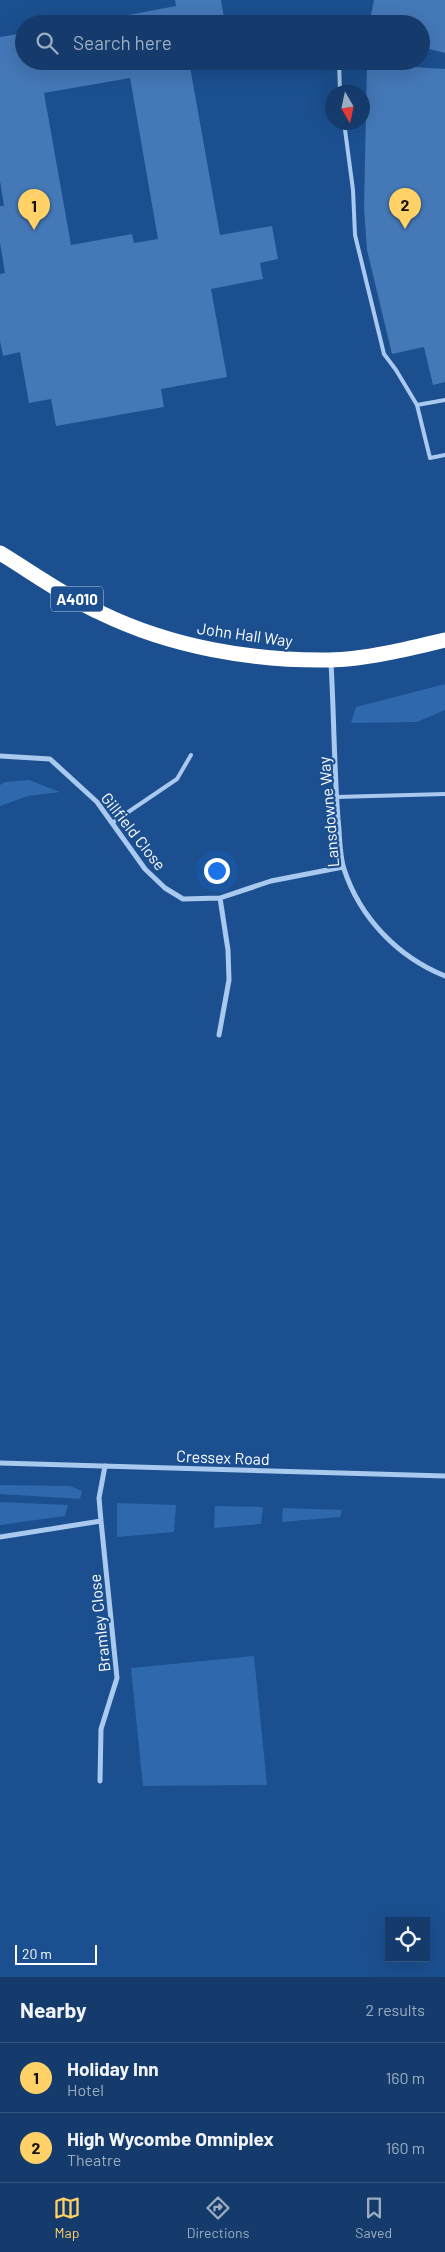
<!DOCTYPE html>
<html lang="en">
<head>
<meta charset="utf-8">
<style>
	:root { --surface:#143b6b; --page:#214673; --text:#f1f3f6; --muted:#9dadc1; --line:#33557e; --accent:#ffd166 }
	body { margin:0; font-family:Barlow,sans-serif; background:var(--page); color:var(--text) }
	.controls { position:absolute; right:15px; bottom:15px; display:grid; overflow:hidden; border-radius:0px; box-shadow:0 5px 20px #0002 }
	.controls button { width:45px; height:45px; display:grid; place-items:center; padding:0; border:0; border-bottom:1px solid var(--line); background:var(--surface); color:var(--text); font:25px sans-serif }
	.compass { position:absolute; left:325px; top:85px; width:45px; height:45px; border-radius:50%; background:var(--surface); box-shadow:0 5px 20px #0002; rotate:171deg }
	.scale { position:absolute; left:15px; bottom:12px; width:82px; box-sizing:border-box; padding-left:5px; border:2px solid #fff; border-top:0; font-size:14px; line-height:18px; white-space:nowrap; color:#fff; -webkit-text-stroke:4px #1b4f8f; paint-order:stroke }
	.you { position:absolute; left:216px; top:870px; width:18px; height:18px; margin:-12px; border:4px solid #fff; border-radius:50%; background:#1a73e8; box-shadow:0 0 0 8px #1a73e833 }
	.badge { display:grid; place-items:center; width:32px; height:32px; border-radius:50%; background:var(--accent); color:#111; font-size:16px; font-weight:700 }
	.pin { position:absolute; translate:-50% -41px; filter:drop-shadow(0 1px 2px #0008) }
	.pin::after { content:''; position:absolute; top:26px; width:18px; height:15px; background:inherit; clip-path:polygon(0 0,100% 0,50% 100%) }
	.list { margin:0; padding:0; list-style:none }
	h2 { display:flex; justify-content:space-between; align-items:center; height:65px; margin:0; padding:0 20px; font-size:21px }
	h2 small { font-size:16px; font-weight:400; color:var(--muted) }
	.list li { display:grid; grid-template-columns:32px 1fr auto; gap:15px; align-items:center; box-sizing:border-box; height:70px; padding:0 20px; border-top:1px solid var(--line) }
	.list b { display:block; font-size:19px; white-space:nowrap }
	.list p { margin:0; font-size:16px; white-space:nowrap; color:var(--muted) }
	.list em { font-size:16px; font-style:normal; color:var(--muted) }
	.icon { flex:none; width:28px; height:28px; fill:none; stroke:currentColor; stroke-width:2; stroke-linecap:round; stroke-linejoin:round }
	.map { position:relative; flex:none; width:445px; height:1977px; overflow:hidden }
	.search { position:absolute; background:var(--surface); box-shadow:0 5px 20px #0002; left:15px; right:15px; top:15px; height:55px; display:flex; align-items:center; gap:12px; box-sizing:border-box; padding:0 18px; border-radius:28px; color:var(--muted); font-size:19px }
	.sheet { height:205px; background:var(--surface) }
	nav { display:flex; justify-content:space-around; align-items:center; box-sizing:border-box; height:70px; border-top:1px solid var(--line); background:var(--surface); font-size:14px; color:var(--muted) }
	nav a { display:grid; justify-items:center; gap:2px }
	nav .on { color:var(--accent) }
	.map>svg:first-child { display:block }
	.green { fill:#2e69ad }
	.building { fill:#4478b7; fill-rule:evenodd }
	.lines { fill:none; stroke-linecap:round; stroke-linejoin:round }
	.lane { stroke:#a9c9ee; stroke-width:4 }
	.street { stroke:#a9c9ee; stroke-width:5 }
	.highway { stroke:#fff; stroke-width:15 }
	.labels { text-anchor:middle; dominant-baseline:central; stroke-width:4.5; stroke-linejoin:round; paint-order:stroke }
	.shield { fill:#1b4f8f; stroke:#bbcadd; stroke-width:1 }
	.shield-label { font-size:15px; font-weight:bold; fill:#fff }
	.street-label { font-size:16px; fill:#fff; stroke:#1b4f8f }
</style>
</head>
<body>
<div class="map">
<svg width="445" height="1977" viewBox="0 0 445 1977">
	<rect width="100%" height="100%" fill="#1b4f8f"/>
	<!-- green -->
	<path class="green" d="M445,684V710L417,722L351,723L356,707Z
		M29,780L60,792L28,796L0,806V785L5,782Z
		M0,1485L70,1486L82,1491L80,1499L0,1494Z
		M0,1502L68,1505L65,1516L0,1525Z
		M117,1503L176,1505L174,1532L117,1537Z
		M215,1506L263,1507L261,1524L214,1528Z
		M283,1508L342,1510L340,1517L282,1522Z
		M254,1656L267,1785L143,1786L131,1668Z"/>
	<!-- building -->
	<path class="building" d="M175,0H221L225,24H81L176,6Z
		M374,0H445V53L421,47V24H369Z
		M24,33V61H189L220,235L272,226L278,259L260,263L263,279L211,289L227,377L161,389L164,407L56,426L51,399L29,403L20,352L3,356L0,341V274L5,273L0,243V206H4L0,181V37ZM130,78L158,239L134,243L132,234L71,245L44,93Z
		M367,64L445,69V382L433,385L424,347L392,354L367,250L364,208Z"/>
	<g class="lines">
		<!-- lane -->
		<path class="lane" d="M341,24V21
			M339,61L340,92
			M344,122L353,190L355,235L384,354L396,370L417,405L430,458L445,455
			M417,405L445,400
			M336,797L445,794
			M112,823L177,779L191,755"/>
		<!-- street -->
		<path class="street" d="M331,663C334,715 334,767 338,819C340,835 339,854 344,869C360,918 398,957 445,976
			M0,756L50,759L97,802L145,869L165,888L183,899L220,898L271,881L343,867
			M219,1035L229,980L228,950L220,898
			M0,1463L445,1476
			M0,1537L101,1521L99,1498L105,1466
			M100,1781L101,1729L117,1678L101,1521"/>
		<!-- highway -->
		<path class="highway" d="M0,553C33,573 66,597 101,613C171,647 252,661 329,660C363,660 412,648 445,640"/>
	</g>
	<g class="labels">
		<!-- shield labels -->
		<rect class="shield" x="51" y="586.5" width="52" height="25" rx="4"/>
		<g class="shield-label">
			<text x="77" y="599">A4010</text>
		</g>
		<!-- street labels -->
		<g class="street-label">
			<text transform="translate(245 634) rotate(8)">John Hall Way</text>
			<text transform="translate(328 812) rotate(-95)">Lansdowne Way</text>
			<text transform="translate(134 831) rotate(52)">Gillfield Close</text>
			<text transform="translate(223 1457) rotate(2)">Cressex Road</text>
			<text transform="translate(99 1623) rotate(-96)">Bramley Close</text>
		</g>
	</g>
</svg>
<div class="controls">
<button><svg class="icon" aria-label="locate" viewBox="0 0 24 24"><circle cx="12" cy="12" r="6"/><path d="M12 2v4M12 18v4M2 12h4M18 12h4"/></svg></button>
</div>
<svg class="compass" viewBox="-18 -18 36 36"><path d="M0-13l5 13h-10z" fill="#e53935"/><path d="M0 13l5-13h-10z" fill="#9dadc1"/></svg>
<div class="scale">20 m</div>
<div class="you"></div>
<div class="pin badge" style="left:34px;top:230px">1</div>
<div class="pin badge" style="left:405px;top:229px">2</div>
<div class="search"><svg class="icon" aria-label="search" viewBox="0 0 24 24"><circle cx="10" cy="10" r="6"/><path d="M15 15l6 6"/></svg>Search here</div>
</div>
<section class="sheet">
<h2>Nearby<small>2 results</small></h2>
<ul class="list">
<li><span class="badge">1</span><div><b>Holiday Inn</b><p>Hotel</p></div><em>160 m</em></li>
<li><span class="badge">2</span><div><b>High Wycombe Omniplex</b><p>Theatre</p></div><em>160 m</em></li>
</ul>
</section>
<nav>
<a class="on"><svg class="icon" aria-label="map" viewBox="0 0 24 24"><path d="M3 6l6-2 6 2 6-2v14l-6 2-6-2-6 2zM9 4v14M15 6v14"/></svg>Map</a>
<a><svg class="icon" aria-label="directions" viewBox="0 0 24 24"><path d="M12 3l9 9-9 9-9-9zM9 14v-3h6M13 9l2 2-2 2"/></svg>Directions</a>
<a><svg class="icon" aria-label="saved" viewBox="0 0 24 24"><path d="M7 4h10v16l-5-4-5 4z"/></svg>Saved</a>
</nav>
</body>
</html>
